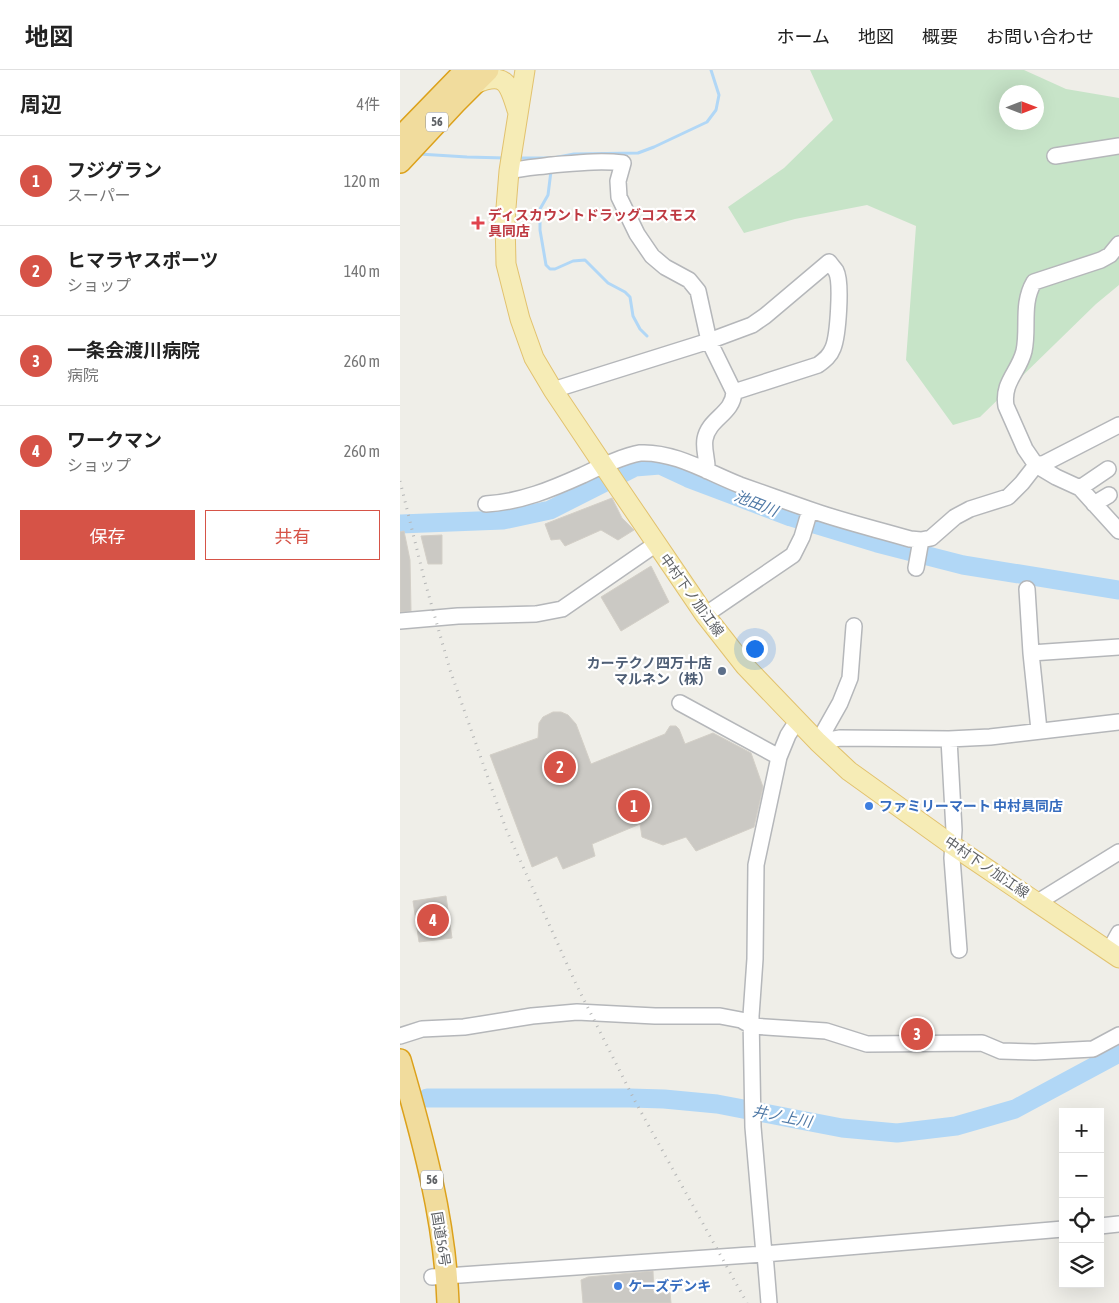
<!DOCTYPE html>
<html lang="ja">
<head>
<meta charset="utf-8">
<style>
	:root { --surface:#fff; --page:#f2f2f2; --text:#222; --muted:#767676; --line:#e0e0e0; --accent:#d65347 }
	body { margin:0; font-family:"Asap Condensed","Noto Sans JP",sans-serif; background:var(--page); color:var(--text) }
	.controls { position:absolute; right:15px; bottom:15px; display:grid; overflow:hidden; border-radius:0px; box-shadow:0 5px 20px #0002 }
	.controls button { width:45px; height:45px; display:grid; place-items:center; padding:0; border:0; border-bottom:1px solid var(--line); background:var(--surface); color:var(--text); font:25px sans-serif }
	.compass { position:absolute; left:599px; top:15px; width:45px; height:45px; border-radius:50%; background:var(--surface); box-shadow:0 5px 20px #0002; rotate:90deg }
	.you { position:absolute; left:354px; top:578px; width:18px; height:18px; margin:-12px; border:4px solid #fff; border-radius:50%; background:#1a73e8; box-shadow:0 0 0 8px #1a73e833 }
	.badge { display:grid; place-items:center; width:32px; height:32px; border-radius:50%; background:var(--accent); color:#fff; font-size:16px; font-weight:700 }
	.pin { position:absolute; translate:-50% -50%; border:2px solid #fff; box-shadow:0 1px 5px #0006 }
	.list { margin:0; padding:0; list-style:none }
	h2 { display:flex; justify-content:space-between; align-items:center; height:65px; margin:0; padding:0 20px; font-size:21px }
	h2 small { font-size:16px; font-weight:400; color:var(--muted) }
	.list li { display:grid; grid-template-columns:32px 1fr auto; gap:15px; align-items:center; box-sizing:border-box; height:90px; padding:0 20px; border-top:1px solid var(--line) }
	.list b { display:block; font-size:19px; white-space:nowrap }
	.list p { margin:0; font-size:16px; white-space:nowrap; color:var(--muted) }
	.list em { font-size:16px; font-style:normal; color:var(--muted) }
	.actions { display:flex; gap:10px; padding:15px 20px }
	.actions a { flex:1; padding:11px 0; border:1px solid var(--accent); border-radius:0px; text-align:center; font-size:18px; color:var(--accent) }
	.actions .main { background:var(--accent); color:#fff }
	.icon { flex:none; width:28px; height:28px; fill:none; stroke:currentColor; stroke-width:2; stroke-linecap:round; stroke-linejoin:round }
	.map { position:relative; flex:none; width:719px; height:1233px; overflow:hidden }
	header { display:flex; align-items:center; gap:30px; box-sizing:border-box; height:70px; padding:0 25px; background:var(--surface); border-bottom:1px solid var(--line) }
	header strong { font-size:24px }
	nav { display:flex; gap:28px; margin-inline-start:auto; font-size:18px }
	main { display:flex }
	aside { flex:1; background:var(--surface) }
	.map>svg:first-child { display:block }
	.green { fill:#c7e4c8; fill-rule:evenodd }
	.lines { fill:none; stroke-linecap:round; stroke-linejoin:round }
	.stream { stroke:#b1d7f6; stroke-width:3 }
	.river { stroke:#b1d7f6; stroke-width:19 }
	.building { fill:#cbc9c4; stroke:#d3cfc7 }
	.minor-casing { stroke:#b5b7ba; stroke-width:18 }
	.major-casing { stroke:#e2c26e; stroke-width:21 }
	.highway-casing { stroke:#dca11b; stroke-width:24 }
	.minor { stroke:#fff; stroke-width:15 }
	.major { stroke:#f6ecb6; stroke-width:19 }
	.highway { stroke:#f1dc9d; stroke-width:21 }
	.rail { stroke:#b5b6b6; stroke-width:3; stroke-dasharray:1 6; stroke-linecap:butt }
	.health-dot { fill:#e0444e; stroke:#fff; stroke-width:2 }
	.service-dot { fill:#5c6f8a; stroke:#fff; stroke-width:2 }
	.shop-dot { fill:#3f7fe0; stroke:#fff; stroke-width:2 }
	.labels { text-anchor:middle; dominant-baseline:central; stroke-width:4.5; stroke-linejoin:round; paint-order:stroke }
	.shield { fill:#fff; stroke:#8f9194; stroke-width:1 }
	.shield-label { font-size:12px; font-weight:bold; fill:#5f6266 }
	.health-label { font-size:14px; font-weight:bold; fill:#be3a42; stroke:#fff; text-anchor:start }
	.street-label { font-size:14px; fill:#5f6266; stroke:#fff }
	.service-label { font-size:14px; font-weight:bold; fill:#4e5e75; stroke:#fff; text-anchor:end }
	.shop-label { font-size:14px; font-weight:bold; fill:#366cbe; stroke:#fff; text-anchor:start }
	.water-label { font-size:15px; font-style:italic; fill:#4f79a6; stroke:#fff }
</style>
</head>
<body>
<header>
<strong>地図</strong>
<nav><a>ホーム</a><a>地図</a><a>概要</a><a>お問い合わせ</a></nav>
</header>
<main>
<aside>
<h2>周辺<small>4件</small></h2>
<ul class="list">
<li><span class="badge">1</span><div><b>フジグラン</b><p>スーパー</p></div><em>120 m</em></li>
<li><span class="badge">2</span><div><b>ヒマラヤスポーツ</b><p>ショップ</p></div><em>140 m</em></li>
<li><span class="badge">3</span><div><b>一条会渡川病院</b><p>病院</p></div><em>260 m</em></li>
<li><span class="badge">4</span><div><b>ワークマン</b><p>ショップ</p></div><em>260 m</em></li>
</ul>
<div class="actions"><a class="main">保存</a><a>共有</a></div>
</aside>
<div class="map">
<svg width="719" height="1233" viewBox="0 0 719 1233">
	<rect width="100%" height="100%" fill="#efeee8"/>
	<!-- green -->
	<path class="green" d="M410,0H624L666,19L719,28V215L696,234L580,347L553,355L506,290L516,156L467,135L395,149L344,163L328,137L384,98L433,50ZM606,22H636V52H606Z"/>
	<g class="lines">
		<!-- stream -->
		<path class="stream" d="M19,84L67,87L105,88
			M118,88H153L174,84L238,83L254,77L307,52L316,40L319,25L311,0
			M151,101L148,125L140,139V160L146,195L150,199H155L173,191L185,190L208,213L225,222L230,227L233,246L240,259L247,266"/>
		<!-- river -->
		<path class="river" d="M0,454L103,450L150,440L235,397L260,395L288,408L391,447L477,473L563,495L719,520
			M27,1028H230L264,1029L317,1034L442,1058L497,1063L556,1056L615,1039L719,983"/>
	</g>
	<!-- building -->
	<path class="building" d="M212,428L222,448L234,460L218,470L201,460L165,476L160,469L151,470L145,454Z
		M4,461L10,490L11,541L0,542V462Z
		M42,465V494H28L21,466Z
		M251,496L269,532L221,561L201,527Z
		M153,642H161L168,645L176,654L191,694L265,664L270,656H276L279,659L285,674L313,663L351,683L363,717L354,757L296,781L286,767L263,775L242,767L240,754L192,774L195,786L163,799L157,786L132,797L90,685L138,668L139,653L143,647Z
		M46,826L52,868L19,872L13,831Z
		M253,1201L254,1224L270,1222L271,1233H183L181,1210L188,1207Z"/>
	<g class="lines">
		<defs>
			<path id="minor" d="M655,86L719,76
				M109,101C123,98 137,97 152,95C176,93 200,90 223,93L218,111L219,127L237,164L252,186L265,197L289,210L298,221L309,271L334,322C333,344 309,348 305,369C303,380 308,390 307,401
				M719,174L710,185L701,190L634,212C621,234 629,258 624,281C619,302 602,312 606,336L625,379L636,395L656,407L680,418L719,461
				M153,320L309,271L352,255L365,246L429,192C431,195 434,198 436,201C442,212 438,266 433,278C430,286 425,290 418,295L334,322
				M680,418L708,399
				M86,434C121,432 152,419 183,405C197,398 226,385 240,383C274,381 309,403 340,415C363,423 385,431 408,439C441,451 476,459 510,469L521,470L531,468L555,447L570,439L608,427L622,413L636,395L645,393L719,355
				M694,434L709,425
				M516,498L521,470
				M627,519L631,583L639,660
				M305,545L393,485L402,467L410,440
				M0,551L58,546L136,544L162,539L256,474
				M631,583L719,577
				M280,633L379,687
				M549,669L554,760L552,788L559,880
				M418,672L440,668L549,669L590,667L719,652
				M418,672L440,633L450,608L454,556
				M638,832L719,782
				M709,881L719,863
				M0,966L22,959L64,957L132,946L177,942L255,946H320L341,950L352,956L426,961L467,974L582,973L601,981L635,982L693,979L719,965
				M700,1156L719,1154
				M364,1184L353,1057L351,946L355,889L356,795L379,687L388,665L397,651
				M365,1184L369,1233
				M32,1207L364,1184L663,1159"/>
			<path id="major" d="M125,0L109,101L105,150L106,194L120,249L134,288L153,320L218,417L305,545L345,596L418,672L449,701L552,775L719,888
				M75,14C106,1 109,14 117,40"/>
			<path id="highway" d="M0,68L66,0
				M0,92L55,33L88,0
				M0,990C23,1069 45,1150 48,1233"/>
		</defs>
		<!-- minor casing -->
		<use href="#minor" class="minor-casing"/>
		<!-- major casing -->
		<use href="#major" class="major-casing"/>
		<!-- highway casing -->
		<use href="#highway" class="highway-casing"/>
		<!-- minor -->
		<use href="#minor" class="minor"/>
		<!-- major -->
		<use href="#major" class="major"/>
		<!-- highway -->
		<use href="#highway" class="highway"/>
		<!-- rail -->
		<path class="rail" d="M0,411L25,512L50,600L106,759L176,914L236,1033L347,1233"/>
	</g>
	<!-- markers -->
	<path class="health-dot" d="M75.5 145.5h5v5h5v5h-5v5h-5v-5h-5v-5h5z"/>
	<circle class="service-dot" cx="322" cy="601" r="5"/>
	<g class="shop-dot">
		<circle cx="469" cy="736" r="5"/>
		<circle cx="218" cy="1216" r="5"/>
	</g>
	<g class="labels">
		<!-- shield labels -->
		<g class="shield">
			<rect x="26" y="42.5" width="22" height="19" rx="4"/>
			<rect x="21" y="1100.5" width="22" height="19" rx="4"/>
		</g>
		<g class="shield-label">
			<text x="37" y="52">56</text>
			<text x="32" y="1110">56</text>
		</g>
		<!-- health labels -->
		<g class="health-label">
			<text x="88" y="145">ディスカウントドラッグコスモス<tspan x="88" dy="16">具同店</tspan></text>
		</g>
		<!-- street labels -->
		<g class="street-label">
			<text transform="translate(292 525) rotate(54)">中村下ノ加江線</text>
			<text transform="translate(587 797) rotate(34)">中村下ノ加江線</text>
			<text transform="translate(41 1169) rotate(81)">国道56号</text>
		</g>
		<!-- service labels -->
		<g class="service-label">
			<text x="312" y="593">カーテクノ四万十店<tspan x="312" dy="16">マルネン（株）</tspan></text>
		</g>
		<!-- shop labels -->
		<g class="shop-label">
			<text x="479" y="736">ファミリーマート 中村具同店</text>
			<text x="228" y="1216">ケーズデンキ</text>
		</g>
		<!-- water labels -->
		<g class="water-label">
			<text transform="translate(356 433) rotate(22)">池田川</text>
			<text transform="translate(382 1046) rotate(11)">井ノ上川</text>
		</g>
	</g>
</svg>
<div class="controls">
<button>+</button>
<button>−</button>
<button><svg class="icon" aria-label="locate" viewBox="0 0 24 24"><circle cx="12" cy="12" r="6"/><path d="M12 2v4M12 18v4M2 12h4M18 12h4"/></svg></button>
<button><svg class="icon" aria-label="layers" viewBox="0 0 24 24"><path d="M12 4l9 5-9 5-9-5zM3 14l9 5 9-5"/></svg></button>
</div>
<svg class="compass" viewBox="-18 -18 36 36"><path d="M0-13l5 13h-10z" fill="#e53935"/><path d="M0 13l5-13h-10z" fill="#767676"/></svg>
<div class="you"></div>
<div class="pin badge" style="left:234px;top:736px">1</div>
<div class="pin badge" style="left:160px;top:697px">2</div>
<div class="pin badge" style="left:517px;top:964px">3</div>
<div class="pin badge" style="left:33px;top:850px">4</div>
</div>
</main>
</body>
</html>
